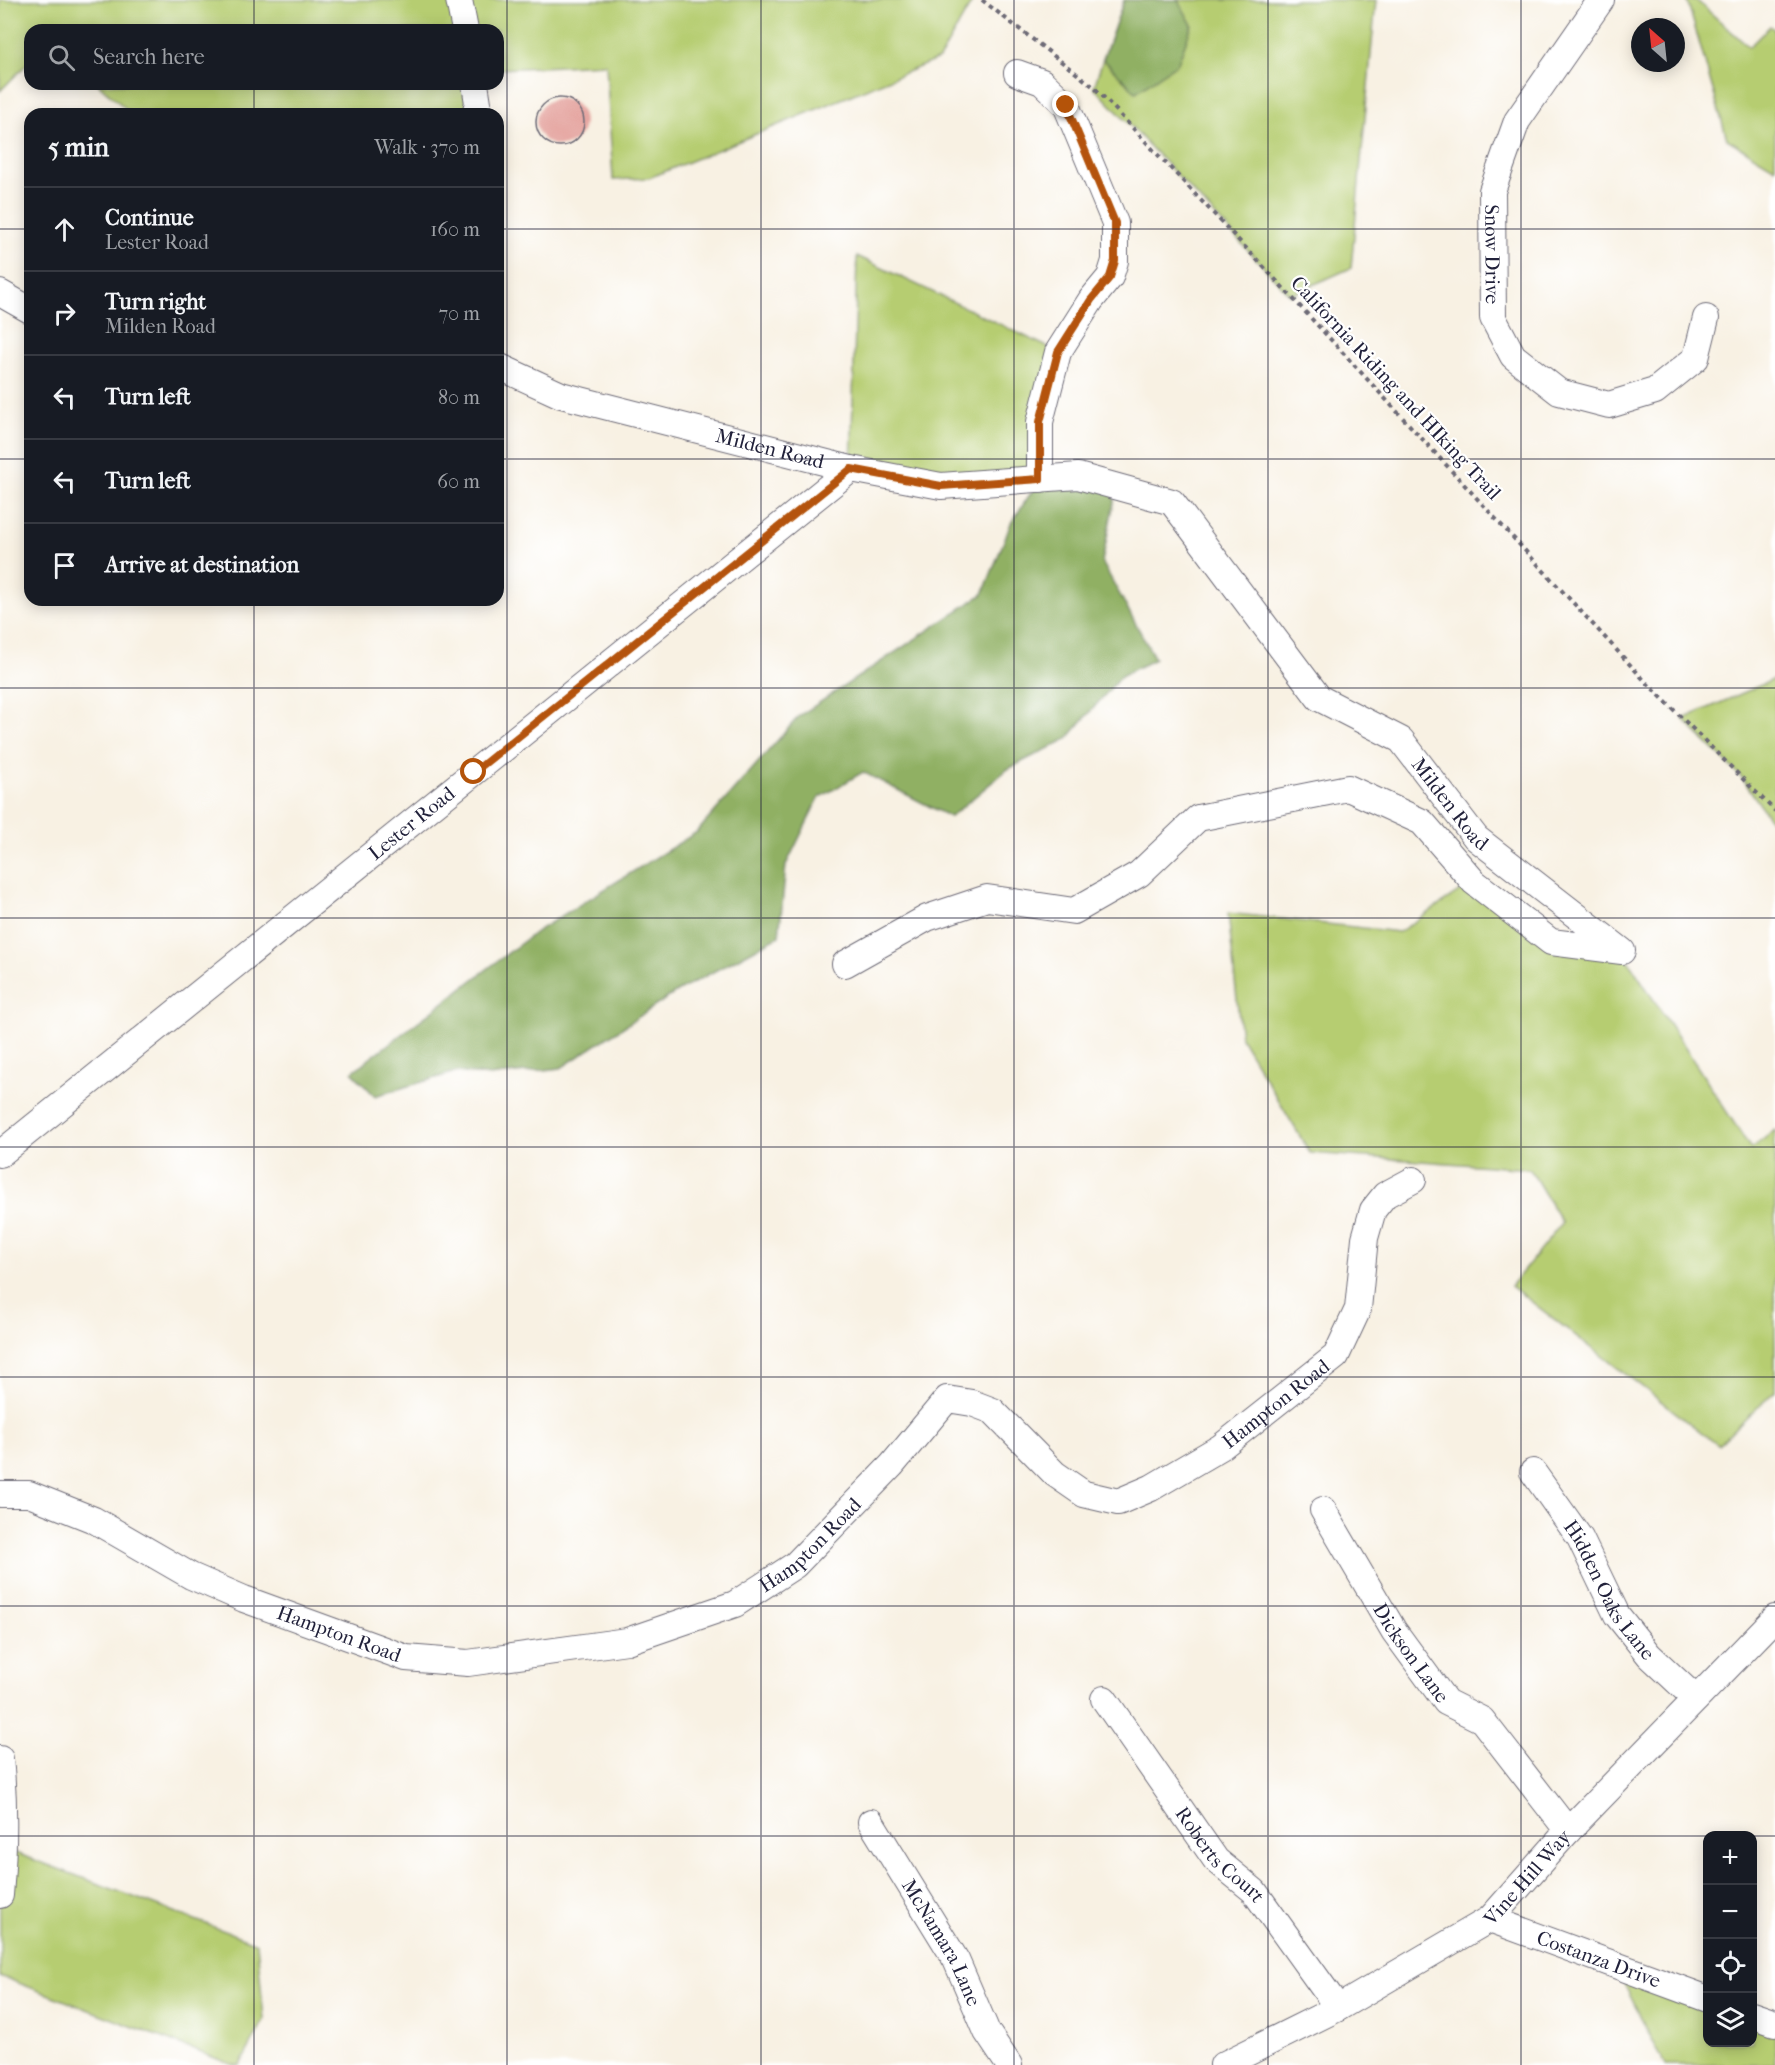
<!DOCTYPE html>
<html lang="en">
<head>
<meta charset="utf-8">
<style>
	:root { --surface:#171b24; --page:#20242c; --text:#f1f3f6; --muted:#9ea1a6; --line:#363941 }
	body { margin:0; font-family:"IM FELL French Canon",serif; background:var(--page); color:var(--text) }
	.controls { position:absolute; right:18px; bottom:18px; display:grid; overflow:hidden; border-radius:12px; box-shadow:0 3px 15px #0003 }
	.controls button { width:54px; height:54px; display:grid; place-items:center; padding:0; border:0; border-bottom:2px solid var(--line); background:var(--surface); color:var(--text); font:30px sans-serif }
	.compass { position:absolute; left:1631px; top:18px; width:54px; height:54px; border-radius:50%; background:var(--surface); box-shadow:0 3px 15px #0003; rotate:333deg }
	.stop { position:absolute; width:18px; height:18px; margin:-14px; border:4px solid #b45309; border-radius:50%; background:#fff }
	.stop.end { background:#b45309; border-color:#fff; box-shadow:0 2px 6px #0008 }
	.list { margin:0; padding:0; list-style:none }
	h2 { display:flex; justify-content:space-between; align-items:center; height:78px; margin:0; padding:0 24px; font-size:26px }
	h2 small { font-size:20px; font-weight:400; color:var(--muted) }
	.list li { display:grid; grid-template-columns:39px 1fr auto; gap:18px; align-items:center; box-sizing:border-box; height:84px; padding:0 24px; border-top:2px solid var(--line) }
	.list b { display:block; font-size:22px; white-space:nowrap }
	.list p { margin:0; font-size:20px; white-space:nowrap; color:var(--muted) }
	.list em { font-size:20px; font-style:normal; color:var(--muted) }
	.icon { flex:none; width:33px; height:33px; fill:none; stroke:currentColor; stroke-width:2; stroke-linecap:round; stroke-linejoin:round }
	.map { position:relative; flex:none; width:1775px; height:2065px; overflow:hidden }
	.search { position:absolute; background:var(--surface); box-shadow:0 3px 15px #0003; left:24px; top:24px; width:480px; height:66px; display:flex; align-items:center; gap:15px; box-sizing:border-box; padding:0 21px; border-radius:18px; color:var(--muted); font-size:22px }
	.panel { position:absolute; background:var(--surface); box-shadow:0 3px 15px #0003; left:24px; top:108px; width:480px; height:498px; border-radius:18px }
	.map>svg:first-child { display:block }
	.green { fill:#b6cd71; stroke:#6c7856; stroke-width:1.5 }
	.forest { fill:#90b063; stroke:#59694f; stroke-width:1.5 }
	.building { fill:#e5a5a0 }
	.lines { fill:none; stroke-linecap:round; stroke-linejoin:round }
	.minor-casing { stroke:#6d6a76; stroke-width:28 }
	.path { stroke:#6d6a76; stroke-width:4; stroke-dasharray:4.5 4.5; stroke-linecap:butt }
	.minor { stroke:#fff; stroke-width:26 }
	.route { stroke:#b45309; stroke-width:8 }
	.grid { fill:none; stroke:#22223b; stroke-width:1.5; stroke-opacity:0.55 }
	.labels { text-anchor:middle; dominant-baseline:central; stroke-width:4.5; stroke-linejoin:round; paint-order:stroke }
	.street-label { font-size:20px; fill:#22223b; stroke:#fff }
</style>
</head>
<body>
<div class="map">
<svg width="1775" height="2065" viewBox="0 0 1775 2065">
	<rect width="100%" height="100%" fill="#fff"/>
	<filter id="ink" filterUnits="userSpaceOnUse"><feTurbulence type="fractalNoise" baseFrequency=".0167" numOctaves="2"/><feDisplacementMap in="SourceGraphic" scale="12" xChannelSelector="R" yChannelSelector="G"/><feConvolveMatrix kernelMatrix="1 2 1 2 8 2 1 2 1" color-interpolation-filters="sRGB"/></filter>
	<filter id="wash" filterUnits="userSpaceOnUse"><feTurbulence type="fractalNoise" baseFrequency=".008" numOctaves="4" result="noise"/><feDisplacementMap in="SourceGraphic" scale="24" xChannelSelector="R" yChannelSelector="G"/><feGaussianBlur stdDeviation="1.35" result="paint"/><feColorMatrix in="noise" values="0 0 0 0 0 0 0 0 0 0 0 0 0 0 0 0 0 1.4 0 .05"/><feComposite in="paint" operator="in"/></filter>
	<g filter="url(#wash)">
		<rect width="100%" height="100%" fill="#f8f1e3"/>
		<!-- green -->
		<path class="green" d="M0,0H973L939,59L649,178L613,180L606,64L498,69V30H30V61L0,91Z
			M1178,0H1376L1351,268L1290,295L1094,87L1103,59L1136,91L1192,25Z
			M1687,0H1696L1749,47L1770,26L1775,30V168L1727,139Z
			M98,84H475V114H132Z
			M857,256L1058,352L1040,479L851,469Z
			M1775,679V827L1742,778L1683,719Z
			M1474,882L1551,942L1622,951L1751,1149L1775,1130V1391L1718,1445L1511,1286L1562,1223L1530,1169L1310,1153L1241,1038L1228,913L1399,932Z
			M5,1849L257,1943L264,2020L240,2065H233L0,1976V1895Z
			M1614,1964L1707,1999L1708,2042H1752L1753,2015L1775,2023V2065H1665Z"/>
		<!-- forest -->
		<path class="forest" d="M1124,0H1178L1192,25L1178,63L1136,92L1103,59Z
			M1040,479L1117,487L1102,562L1155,659L1121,676L1067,739L1008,769L950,817L863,772L819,798L786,865L779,936L678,991L561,1068L490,1076L456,1072L375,1096L352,1072L537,931L697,832L799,716L983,594L1011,523Z"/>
		<g id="blocks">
			<!-- building -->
			<path class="building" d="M536 122a24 24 0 1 1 48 0a24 24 0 1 1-48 0Z"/>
		</g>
	</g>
	<g filter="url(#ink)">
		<use href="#blocks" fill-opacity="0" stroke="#6d6a76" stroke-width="1.5"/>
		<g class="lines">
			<defs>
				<g id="minor">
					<path d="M459,0L465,30"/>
					<path id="s1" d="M1601,0L1517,121L1492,191L1493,318L1513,356L1559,392L1609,405L1655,391L1696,358L1706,318"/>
					<path d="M1017,73L1042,82L1066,105L1115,223V261L1110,277L1091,300L1058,352L1040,422V479"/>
					<path d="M475,84L478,103L475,114"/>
					<path d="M0,293L30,310"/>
					<path id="s2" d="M498,366L561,395L851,469L941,486L1078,476L1172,502L1319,698L1401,740L1476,838L1622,951L1551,942L1474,882L1422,822L1348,788L1198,818L1139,874L1074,911L987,898L927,918L845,964"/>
					<path id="s3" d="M0,1154L851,469"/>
					<path id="s4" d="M1533,1472L1580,1538L1617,1615L1649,1655L1696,1699"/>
					<path id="s5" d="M0,1494H29L94,1520L191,1576L244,1599L406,1658L468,1663L627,1641L735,1604L795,1565L892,1465L947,1399L972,1403L993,1411L1055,1474L1084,1494L1118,1502L1151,1488L1221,1447L1336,1356L1358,1309L1365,1238L1373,1210L1385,1195L1413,1180"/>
					<path id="s6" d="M1323,1510L1394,1631L1446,1702L1482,1720L1568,1831"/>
					<path id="s7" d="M1104,1699L1216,1860L1254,1891L1338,2008"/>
					<path d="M0,1759C5,1805 4,1849 0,1895"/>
					<path id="s8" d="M871,1822L956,1960L987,2032L1009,2065"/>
					<path id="s9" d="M1490,1919L1708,1999"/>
					<path d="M1752,2015L1775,2023"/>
					<path id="s10" d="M1223,2065L1338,2008L1490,1919L1568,1831L1775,1618"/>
				</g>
			</defs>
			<!-- minor casing -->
			<use href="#minor" class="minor-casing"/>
			<!-- path -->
			<path class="path" d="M982,0L1094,87L1263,266L1646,682L1775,811"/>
			<!-- minor -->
			<use href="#minor" class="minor"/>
		</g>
	</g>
	<g class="lines" filter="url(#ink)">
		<!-- route -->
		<path class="route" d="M474,772L851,469L941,486L1040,479V422L1058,352L1091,300L1110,277L1115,261V223L1066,105"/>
	</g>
	<!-- grid -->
	<path class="grid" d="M254,0V30M507,0V2065M761,0V2065M1014,0V2065M1268,0V2065M1521,0V2065M254,84V114M0,229H30M498,229H1775M0,459H30M498,459H1775M254,600V2065M0,688H1775M0,918H1775M0,1147H1775M0,1377H1775M0,1606H1775M0,1836H1708M1752,1836H1775"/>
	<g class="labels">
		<!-- street labels -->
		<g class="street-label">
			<text stroke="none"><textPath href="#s1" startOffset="285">Snow Drive</textPath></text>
			<text transform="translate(1396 388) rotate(47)">California Riding and HIking Trail</text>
			<text stroke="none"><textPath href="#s2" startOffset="285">Milden Road</textPath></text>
			<text stroke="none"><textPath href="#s2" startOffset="1113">Milden Road</textPath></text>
			<text stroke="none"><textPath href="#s3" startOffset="528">Lester Road</textPath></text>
			<text stroke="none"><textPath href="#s5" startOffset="1468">Hampton Road</textPath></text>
			<text stroke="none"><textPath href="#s5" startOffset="874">Hampton Road</textPath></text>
			<text stroke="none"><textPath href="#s4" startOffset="141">Hidden Oaks Lane</textPath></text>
			<text stroke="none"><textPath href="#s5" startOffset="370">Hampton Road</textPath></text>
			<text stroke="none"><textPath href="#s6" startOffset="168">Dickson Lane</textPath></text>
			<text stroke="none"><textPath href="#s7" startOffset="195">Roberts Court</textPath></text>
			<text stroke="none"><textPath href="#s10" startOffset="360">Vine Hill Way</textPath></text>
			<text stroke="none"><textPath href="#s8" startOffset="140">McNamara Lane</textPath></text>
			<text stroke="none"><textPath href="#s9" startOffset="116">Costanza Drive</textPath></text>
		</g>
	</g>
</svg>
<div class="controls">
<button>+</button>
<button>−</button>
<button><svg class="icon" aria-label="locate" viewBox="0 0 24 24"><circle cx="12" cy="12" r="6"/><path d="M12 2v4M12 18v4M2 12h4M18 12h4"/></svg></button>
<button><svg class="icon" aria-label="layers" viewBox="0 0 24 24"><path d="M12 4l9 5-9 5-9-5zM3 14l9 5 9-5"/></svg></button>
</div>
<svg class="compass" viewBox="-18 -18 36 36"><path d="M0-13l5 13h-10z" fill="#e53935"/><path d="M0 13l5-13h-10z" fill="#9ea1a6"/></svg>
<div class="stop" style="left:474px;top:772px"></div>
<div class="stop end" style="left:1066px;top:105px"></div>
<div class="search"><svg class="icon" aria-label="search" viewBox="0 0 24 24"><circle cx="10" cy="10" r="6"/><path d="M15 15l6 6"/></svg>Search here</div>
<section class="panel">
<h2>5 min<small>Walk · 370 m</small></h2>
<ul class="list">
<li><svg class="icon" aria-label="ahead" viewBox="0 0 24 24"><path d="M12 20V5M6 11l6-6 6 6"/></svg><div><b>Continue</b><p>Lester Road</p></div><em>160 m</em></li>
<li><svg class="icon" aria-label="right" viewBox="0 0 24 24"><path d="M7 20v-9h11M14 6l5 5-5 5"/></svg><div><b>Turn right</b><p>Milden Road</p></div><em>70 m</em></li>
<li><svg class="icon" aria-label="left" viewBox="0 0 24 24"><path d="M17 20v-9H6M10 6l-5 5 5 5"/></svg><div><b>Turn left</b></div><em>80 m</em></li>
<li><svg class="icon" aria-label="left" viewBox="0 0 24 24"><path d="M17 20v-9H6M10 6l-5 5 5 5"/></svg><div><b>Turn left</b></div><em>60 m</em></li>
<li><svg class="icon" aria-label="arrive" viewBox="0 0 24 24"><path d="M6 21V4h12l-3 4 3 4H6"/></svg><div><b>Arrive at destination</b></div></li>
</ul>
</section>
</div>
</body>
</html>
